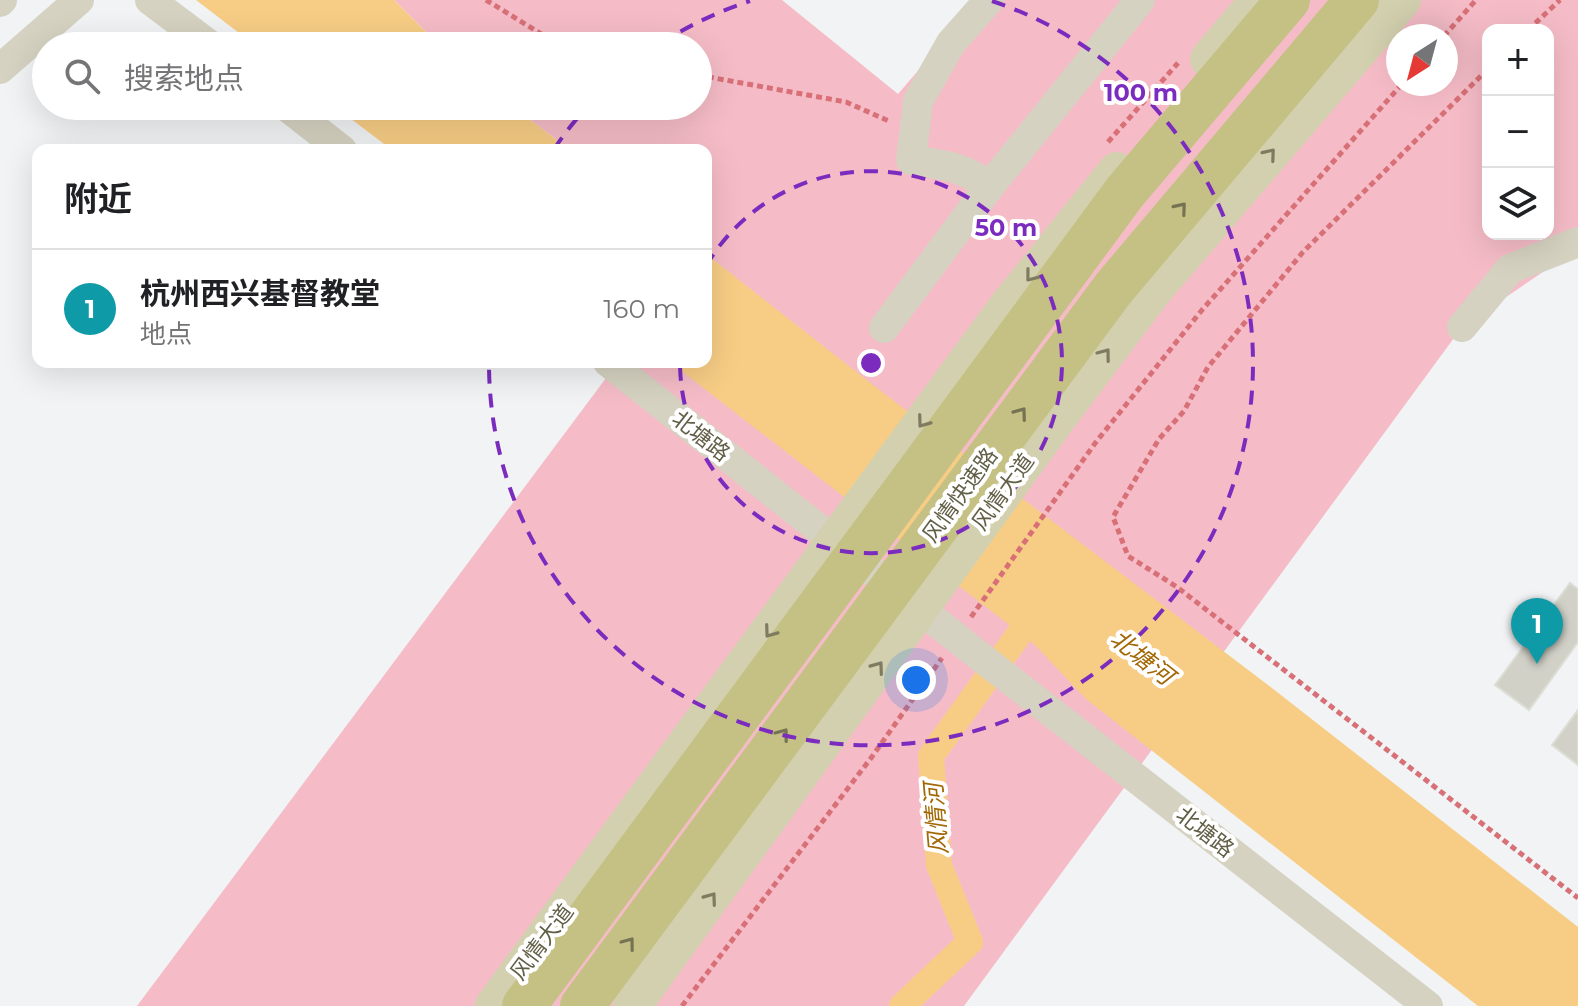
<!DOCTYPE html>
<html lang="zh">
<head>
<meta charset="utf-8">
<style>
	:root { --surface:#fff; --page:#f2f2f2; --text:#202124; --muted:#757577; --line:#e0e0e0; --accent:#838216 }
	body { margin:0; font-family:Montserrat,"Noto Sans SC",sans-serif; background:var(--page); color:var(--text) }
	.controls { position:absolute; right:24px; top:24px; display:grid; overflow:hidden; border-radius:16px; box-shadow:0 8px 32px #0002 }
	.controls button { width:72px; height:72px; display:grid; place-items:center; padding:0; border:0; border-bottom:2px solid var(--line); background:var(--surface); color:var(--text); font:40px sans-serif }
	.compass { position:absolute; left:1386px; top:24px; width:72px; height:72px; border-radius:50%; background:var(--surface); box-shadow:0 8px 32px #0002; rotate:216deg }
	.you { position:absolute; left:916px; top:680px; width:28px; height:28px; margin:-20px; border:6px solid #fff; border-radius:50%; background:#1a73e8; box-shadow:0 0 0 12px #1a73e833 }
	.badge { display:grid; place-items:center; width:52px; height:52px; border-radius:50%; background:var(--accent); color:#fff; font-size:26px; font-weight:700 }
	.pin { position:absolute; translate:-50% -66px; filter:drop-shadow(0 2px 4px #0008) }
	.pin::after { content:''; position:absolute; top:42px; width:28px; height:24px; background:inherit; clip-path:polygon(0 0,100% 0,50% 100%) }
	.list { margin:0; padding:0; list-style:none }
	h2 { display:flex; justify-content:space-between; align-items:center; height:104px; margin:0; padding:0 32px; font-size:34px }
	h2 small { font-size:26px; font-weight:400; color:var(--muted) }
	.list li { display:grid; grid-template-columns:52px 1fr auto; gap:24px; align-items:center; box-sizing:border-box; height:120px; padding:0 32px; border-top:2px solid var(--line) }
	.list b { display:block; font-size:30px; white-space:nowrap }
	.list p { margin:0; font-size:26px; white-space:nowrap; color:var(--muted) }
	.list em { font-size:26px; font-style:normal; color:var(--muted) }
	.icon { flex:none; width:44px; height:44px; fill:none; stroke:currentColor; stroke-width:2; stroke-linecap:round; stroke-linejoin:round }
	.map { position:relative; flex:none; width:1578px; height:1006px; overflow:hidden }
	.search { position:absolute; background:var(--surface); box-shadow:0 8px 32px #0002; left:32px; top:32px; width:680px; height:88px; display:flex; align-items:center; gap:20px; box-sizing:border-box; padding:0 28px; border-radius:44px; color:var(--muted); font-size:30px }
	.panel { position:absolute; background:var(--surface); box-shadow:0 8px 32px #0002; left:32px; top:144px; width:680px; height:224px; border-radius:16px }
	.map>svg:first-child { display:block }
	.green { fill:#f5bcc7; fill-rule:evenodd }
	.water { fill:#f7cd85 }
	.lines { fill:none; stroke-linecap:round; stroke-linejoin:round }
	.canal { stroke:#f7cd85; stroke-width:26 }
	.building { fill:#d1d1c8; stroke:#dcded5; stroke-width:2 }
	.path { stroke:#d87077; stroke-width:5; stroke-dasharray:6 4; stroke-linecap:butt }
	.minor { stroke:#d5d2c1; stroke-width:30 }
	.major { stroke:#d3d0af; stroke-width:38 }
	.highway { stroke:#c5c184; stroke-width:44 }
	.oneway { stroke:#7e7b61 }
	.oneway2 { stroke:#767353 }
	.ring { fill:none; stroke:#7b2cbf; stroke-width:4; stroke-dasharray:14 10 }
	.labels { text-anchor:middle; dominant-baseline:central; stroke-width:8; stroke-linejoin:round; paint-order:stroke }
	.street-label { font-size:22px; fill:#625f47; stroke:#fff }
	.water-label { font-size:24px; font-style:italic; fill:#a26803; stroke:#fff }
	.centre { fill:#7b2cbf; stroke:#fff; stroke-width:4 }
	.ring-label { font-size:24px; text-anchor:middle; font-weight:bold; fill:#7b2cbf; stroke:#fff; stroke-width:8; stroke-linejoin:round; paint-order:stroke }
</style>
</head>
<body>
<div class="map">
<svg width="1578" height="1006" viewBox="0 0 1578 1006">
	<rect width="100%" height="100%" fill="#f1f3f4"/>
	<!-- green -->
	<path class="green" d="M394,0H782L898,94L979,0H1578V248L1462,327L964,1006H137L618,362H706V150H570L512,106H698V46H440ZM1488,30H1548V234H1488ZM1398,36H1446V84H1398Z"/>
	<!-- water -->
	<path class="water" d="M196,0H394L440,46H256Z
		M334,106H512L570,150H392Z
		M706,254L882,392L1268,685L1578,927V1006H1478L1086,699L1035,645L670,362H706Z"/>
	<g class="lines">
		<!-- canal -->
		<path class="canal" d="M902,1006L970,942L939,865L931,756L1040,605"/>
	</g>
	<!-- building -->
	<path class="building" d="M1570,583L1578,589V642L1529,710L1495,685Z
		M1578,710V765L1552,745Z"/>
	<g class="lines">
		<!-- path -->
		<path class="path" d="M486,0L543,35L579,46
			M1528,30L1560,0
			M1444,36L1476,0
			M1488,69L1303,252L1208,367L1184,411L1159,439L1113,517L1128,556L1177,587L1578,898
			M698,75L846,102L891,122
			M1108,142L1178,63
			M971,617L1096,442L1202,310L1402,84
			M682,1006L871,758L942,658"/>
		<!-- minor -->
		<path class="minor" d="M150,0L211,46
			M0,2L2,0
			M0,69L79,0
			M286,106L342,150
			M989,187C964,166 942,165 911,160L918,101L951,43L989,0
			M1462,327L1510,269L1578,242
			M884,328L989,187L1140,0
			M608,362L982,658L1428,1006"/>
		<!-- major -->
		<path class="major" d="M1209,59L1259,0
			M494,1006L1008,306L1117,171
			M632,1006L1058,417L1152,292L1402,0"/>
		<!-- highway -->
		<path class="highway" d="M524,1006L1125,192L1288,0
			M582,1006L1113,289L1357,0"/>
	</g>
	<!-- one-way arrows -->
	<defs><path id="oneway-chevron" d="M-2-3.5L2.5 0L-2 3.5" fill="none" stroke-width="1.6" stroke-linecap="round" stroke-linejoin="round" transform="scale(2)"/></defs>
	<g class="oneway">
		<use href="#oneway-chevron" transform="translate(1270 154) rotate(-50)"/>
		<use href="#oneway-chevron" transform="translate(1031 276) rotate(128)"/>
		<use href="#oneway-chevron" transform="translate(1105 354) rotate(-53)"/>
		<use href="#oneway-chevron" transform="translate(923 422) rotate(126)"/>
		<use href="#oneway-chevron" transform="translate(770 632) rotate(126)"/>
		<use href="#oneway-chevron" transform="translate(878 667) rotate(-54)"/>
		<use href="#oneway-chevron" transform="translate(711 898) rotate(-54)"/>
	</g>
	<g class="oneway2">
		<use href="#oneway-chevron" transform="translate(1181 208) rotate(-50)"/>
		<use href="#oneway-chevron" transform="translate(1021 413) rotate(-54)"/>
		<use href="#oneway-chevron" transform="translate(783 734) rotate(-53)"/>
		<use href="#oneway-chevron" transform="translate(629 943) rotate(-53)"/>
	</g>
	<!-- distance rings -->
	<g class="ring">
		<path d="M706 266A191 191 0 1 1 680 363"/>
		<path d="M554 149A382 382 0 0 1 587 107M660 44A382 382 0 0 1 750 1M992 1A382 382 0 1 1 489 363"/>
	</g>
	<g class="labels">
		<!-- street labels -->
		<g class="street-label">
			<text transform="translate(701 436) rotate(38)">北塘路</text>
			<text transform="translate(1003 492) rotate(-54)">风情大道</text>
			<text transform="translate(960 495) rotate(-54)">风情快速路</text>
			<text transform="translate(1205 832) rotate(38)">北塘路</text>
			<text transform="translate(542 942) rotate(-53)">风情大道</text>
		</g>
		<!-- water labels -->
		<g class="water-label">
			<text transform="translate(1142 657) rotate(38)">北塘河</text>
			<text transform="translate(936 819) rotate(-95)">风情河</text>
		</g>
	</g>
	<circle cx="871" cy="363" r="12" class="centre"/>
	<g class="ring-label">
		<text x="1141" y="101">100 m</text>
		<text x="1006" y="236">50 m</text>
	</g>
</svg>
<div class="controls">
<button>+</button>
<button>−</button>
<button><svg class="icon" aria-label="layers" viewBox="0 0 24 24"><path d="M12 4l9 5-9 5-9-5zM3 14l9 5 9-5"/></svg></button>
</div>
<svg class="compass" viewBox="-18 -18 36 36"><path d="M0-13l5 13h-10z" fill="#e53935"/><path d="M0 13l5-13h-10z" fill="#757577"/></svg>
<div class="you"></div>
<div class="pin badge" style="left:1537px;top:664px;background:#0f9aa8">1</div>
<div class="search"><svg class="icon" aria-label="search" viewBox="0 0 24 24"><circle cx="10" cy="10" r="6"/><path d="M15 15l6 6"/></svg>搜索地点</div>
<section class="panel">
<h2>附近<small></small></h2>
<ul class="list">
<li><span class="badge" style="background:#0f9aa8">1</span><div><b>杭州西兴基督教堂</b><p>地点</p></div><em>160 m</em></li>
</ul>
</section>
</div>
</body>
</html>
